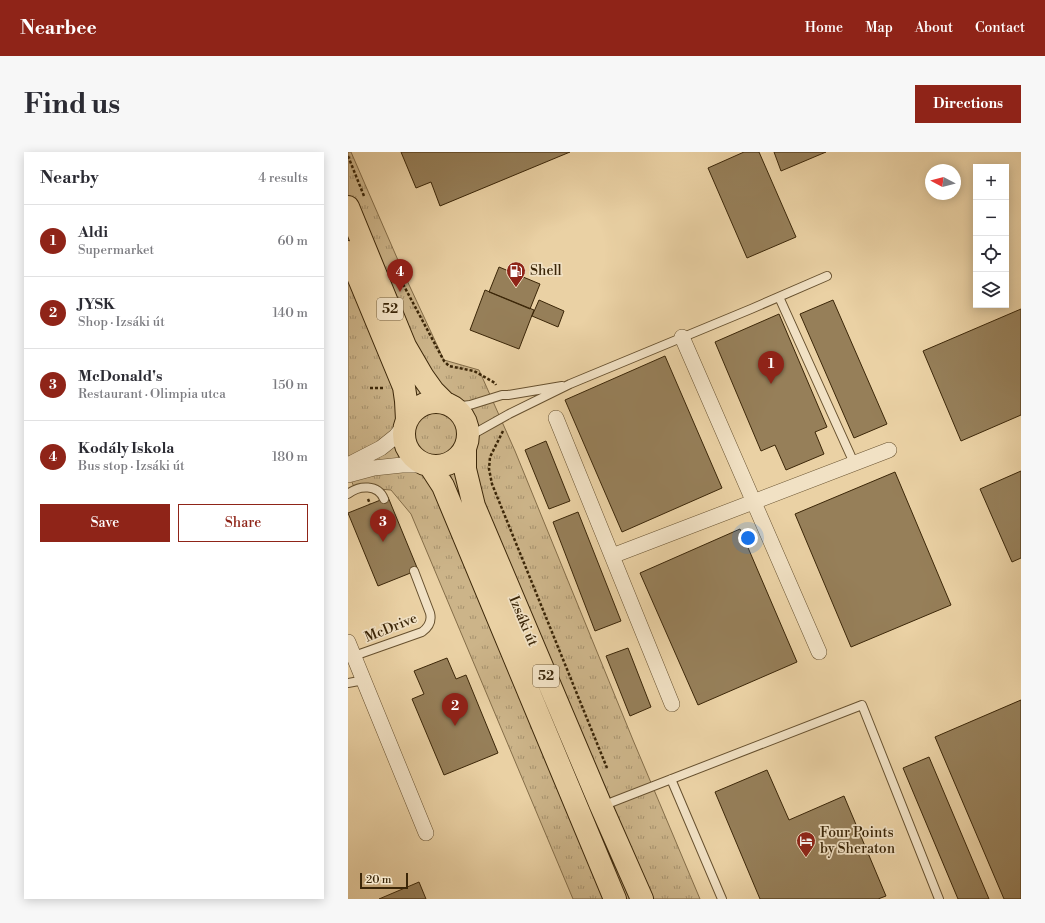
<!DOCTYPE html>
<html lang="en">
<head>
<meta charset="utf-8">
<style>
	:root { --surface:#fff; --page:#f7f7f7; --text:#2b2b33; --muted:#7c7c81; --line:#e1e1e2; --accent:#8f2418 }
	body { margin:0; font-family:"Libre Bodoni",serif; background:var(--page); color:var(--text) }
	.controls { position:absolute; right:12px; top:12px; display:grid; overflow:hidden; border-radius:0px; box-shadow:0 2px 10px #0003 }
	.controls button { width:36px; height:36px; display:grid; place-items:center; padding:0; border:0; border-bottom:1px solid var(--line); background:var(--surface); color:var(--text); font:20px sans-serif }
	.compass { position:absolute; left:577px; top:12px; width:36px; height:36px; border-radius:50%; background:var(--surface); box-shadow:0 2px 10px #0003; rotate:277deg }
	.scale { position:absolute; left:12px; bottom:10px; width:48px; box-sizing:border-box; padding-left:4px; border:2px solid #3b2608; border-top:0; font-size:11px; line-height:14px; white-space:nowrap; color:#3b2608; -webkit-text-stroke:3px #f1e1c4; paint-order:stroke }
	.you { position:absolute; left:400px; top:386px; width:14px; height:14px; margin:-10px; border:3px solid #fff; border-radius:50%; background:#1a73e8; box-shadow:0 0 0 6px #1a73e833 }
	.badge { display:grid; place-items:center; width:26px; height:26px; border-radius:50%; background:var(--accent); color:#fff; font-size:13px; font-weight:700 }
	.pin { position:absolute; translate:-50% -33px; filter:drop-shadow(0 1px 2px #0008) }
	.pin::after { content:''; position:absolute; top:21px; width:14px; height:12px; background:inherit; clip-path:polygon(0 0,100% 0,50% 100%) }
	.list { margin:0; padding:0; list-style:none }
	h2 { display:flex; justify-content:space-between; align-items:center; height:52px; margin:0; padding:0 16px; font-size:17px }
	h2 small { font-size:13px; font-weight:400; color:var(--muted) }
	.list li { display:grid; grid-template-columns:26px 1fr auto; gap:12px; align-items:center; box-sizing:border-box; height:72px; padding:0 16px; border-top:1px solid var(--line) }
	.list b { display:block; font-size:15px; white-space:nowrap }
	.list p { margin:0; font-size:13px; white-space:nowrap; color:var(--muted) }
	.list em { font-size:13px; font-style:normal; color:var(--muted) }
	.actions { display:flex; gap:8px; padding:12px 16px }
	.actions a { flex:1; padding:9px 0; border:1px solid var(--accent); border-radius:0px; text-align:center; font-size:14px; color:var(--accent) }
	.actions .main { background:var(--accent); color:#fff }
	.icon { flex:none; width:22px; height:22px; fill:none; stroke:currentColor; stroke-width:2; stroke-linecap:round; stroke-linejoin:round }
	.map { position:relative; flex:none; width:673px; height:747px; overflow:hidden; border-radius:0px }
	header { display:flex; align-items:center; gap:24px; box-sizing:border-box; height:56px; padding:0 20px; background:var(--accent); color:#fff }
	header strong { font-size:19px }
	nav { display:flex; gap:22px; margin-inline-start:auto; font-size:14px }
	.intro { display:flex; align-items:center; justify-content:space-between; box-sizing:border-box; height:96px; padding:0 24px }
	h1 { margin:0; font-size:28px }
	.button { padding:10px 18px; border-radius:0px; background:var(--accent); color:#fff; font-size:14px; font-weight:700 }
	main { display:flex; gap:24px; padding:0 24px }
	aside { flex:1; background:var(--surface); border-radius:0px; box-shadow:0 2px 10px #0003 }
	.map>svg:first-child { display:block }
	.grass { fill:url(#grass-tufts); stroke:#846d48 }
	.building { fill:#967f59; stroke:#3b2608 }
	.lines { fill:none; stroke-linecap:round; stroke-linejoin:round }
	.service-casing { stroke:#67512f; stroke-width:10 }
	.minor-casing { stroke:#67512f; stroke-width:16 }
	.primary-casing { stroke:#3b2608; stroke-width:24 }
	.path { stroke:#3b2608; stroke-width:2.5; stroke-dasharray:3 2; stroke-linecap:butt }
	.service { stroke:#f1e1c4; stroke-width:8 }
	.minor { stroke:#f1e1c4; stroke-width:15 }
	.primary { stroke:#ead1a4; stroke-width:22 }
	.labels { text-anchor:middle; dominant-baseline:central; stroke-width:3.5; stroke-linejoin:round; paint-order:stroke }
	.shield { fill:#f1e1c4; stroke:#725e40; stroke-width:1 }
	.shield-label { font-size:13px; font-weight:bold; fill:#3b2608 }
	.poi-label { font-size:14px; fill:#3b2608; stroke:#f1e1c4; text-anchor:start }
	.street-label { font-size:14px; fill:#3b2608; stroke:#f1e1c4 }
</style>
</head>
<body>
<header>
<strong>Nearbee</strong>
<nav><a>Home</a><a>Map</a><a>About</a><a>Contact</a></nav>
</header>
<div class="intro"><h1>Find us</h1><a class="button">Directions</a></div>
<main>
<aside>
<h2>Nearby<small>4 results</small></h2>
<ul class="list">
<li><span class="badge">1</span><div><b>Aldi</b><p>Supermarket</p></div><em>60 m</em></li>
<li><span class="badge">2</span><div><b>JYSK</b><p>Shop · Izsáki út</p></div><em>140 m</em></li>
<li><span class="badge">3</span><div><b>McDonald's</b><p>Restaurant · Olimpia utca</p></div><em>150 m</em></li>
<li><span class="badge">4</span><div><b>Kodály Iskola</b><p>Bus stop · Izsáki út</p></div><em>180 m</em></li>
</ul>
<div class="actions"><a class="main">Save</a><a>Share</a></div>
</aside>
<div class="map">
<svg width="673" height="747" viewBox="0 0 673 747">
	<defs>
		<pattern id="grass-tufts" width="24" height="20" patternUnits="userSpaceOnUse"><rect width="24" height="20" fill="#ccb489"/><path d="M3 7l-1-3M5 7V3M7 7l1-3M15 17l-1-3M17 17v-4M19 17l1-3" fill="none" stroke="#a7926e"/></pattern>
	</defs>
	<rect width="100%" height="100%" fill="#ead1a4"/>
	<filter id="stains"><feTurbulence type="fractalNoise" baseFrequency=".005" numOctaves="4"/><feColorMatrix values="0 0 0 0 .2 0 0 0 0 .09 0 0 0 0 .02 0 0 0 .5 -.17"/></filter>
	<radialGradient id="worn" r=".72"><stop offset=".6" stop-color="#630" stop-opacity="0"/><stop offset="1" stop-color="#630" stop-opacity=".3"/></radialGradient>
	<!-- grass -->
	<path class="grass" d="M0,0H3L56,122L96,208L131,218L167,299L285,588L352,747H225L63,362L43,338L6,335L0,321Z"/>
	<!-- building -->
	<path class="building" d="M53,0H222L92,54L83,30L68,36Z
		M396,0H411L448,85L399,106L360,16Z
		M426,0H478L433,19Z
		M151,115L192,132L182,157L141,140Z
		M137,138L186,158L171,197L122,178Z
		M191,148L216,159L210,175L184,164Z
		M485,148L539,272L506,286L452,162Z
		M673,157V263L613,289L575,199Z
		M431,162L479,275L467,280L476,302L438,318L427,293L413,299L367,190Z
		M317,204L374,336L274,380L217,248Z
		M198,289L222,349L201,357L177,298Z
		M673,319V406L664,410L632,337Z
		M547,320L603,453L503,495L447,362Z
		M40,345L70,418L30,434L0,361Z
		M230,360L273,469L247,479L205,370Z
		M392,377L449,510L350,553L292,421Z
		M280,496L303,555L282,564L258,504Z
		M99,506L108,527L118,523L150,601L96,623L64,547L76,542L66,519Z
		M673,548V747H656L587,585Z
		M581,605L641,747H610L555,616Z
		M419,618L441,668L496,644L538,744L530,747H412L367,640Z
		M71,730L78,747H31Z"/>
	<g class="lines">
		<defs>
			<path id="service" d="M431,145L506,311
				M106,255L122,253L154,243H160L214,234
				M120,285L161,262L222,232L403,157L479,124
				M0,342C11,333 30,332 36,347
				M6,504L74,480C81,475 84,469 82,461L66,419
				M0,531L16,528
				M323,627L374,747
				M254,654L514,553L591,747"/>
			<path id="minor" d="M334,185L471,500
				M208,266L324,552
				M0,313L33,296L48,284L57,273
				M0,323L26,316L54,313H77
				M264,404L541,298
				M0,490L78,681"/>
			<path id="primary" d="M0,55L57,194L75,225L85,239L97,251
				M0,100L56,235L58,249L59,268
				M56 282a32 32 0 1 1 64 0a32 32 0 1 1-64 0Z
				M117,297V317L126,354L253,654L294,747
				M82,314L95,334L267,747"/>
		</defs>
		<!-- service casing -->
		<use href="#service" class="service-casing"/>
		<!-- minor casing -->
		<use href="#minor" class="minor-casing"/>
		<!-- primary casing -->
		<use href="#primary" class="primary-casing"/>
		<!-- path -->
		<path class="path" d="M0,4L16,44
			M48,119L96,209L101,214L126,219L147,231L148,233
			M22,236H37
			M155,279L142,305L141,317L144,332L259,616
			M20,347L22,352"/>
		<!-- service -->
		<use href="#service" class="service"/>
		<!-- minor -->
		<use href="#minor" class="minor"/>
		<!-- primary -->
		<use href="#primary" class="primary"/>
	</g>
	<!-- icons -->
	<defs>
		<symbol id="fuel-pin" viewBox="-11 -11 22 30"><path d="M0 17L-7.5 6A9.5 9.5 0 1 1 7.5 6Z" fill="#8f2418" stroke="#f1e1c4"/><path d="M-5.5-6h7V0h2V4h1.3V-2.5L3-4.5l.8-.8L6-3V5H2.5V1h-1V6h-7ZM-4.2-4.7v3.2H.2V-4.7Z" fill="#fff"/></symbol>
		<symbol id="hotel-pin" viewBox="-11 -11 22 30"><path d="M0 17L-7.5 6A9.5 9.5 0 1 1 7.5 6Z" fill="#8f2418" stroke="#f1e1c4"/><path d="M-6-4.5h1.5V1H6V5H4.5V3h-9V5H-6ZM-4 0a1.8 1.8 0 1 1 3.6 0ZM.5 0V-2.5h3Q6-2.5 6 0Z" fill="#fff"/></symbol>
	</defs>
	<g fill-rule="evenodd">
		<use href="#fuel-pin" x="157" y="108" width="22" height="30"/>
		<use href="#hotel-pin" x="447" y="678" width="22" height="30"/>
	</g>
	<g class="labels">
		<!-- shield labels -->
		<g class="shield">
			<rect x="29" y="146" width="26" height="22" rx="3"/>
			<rect x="185" y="513" width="26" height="22" rx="3"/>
		</g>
		<g class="shield-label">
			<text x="42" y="157">52</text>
			<text x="198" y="524">52</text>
		</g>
		<!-- poi labels -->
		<g class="poi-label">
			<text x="182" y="119">Shell</text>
			<text x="472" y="681">Four Points<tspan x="472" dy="16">by Sheraton</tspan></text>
		</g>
		<!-- street labels -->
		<g class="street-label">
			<text transform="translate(175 469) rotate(67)">Izsáki út</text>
			<text transform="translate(43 476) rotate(-22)">McDrive</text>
		</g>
	</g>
	<rect width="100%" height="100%" filter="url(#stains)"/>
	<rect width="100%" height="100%" fill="url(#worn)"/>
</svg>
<div class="controls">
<button>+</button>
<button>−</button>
<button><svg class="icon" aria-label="locate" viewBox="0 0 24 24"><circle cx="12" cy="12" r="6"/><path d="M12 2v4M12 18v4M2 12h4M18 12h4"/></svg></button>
<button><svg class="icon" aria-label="layers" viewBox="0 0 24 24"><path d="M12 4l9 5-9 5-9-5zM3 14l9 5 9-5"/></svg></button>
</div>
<svg class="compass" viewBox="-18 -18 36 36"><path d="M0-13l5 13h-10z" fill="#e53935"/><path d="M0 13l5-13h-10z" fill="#7c7c81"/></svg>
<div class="scale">20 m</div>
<div class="you"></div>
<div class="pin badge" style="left:423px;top:232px">1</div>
<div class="pin badge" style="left:107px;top:574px">2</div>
<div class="pin badge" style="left:35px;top:390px">3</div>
<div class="pin badge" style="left:52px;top:140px">4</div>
</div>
</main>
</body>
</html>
